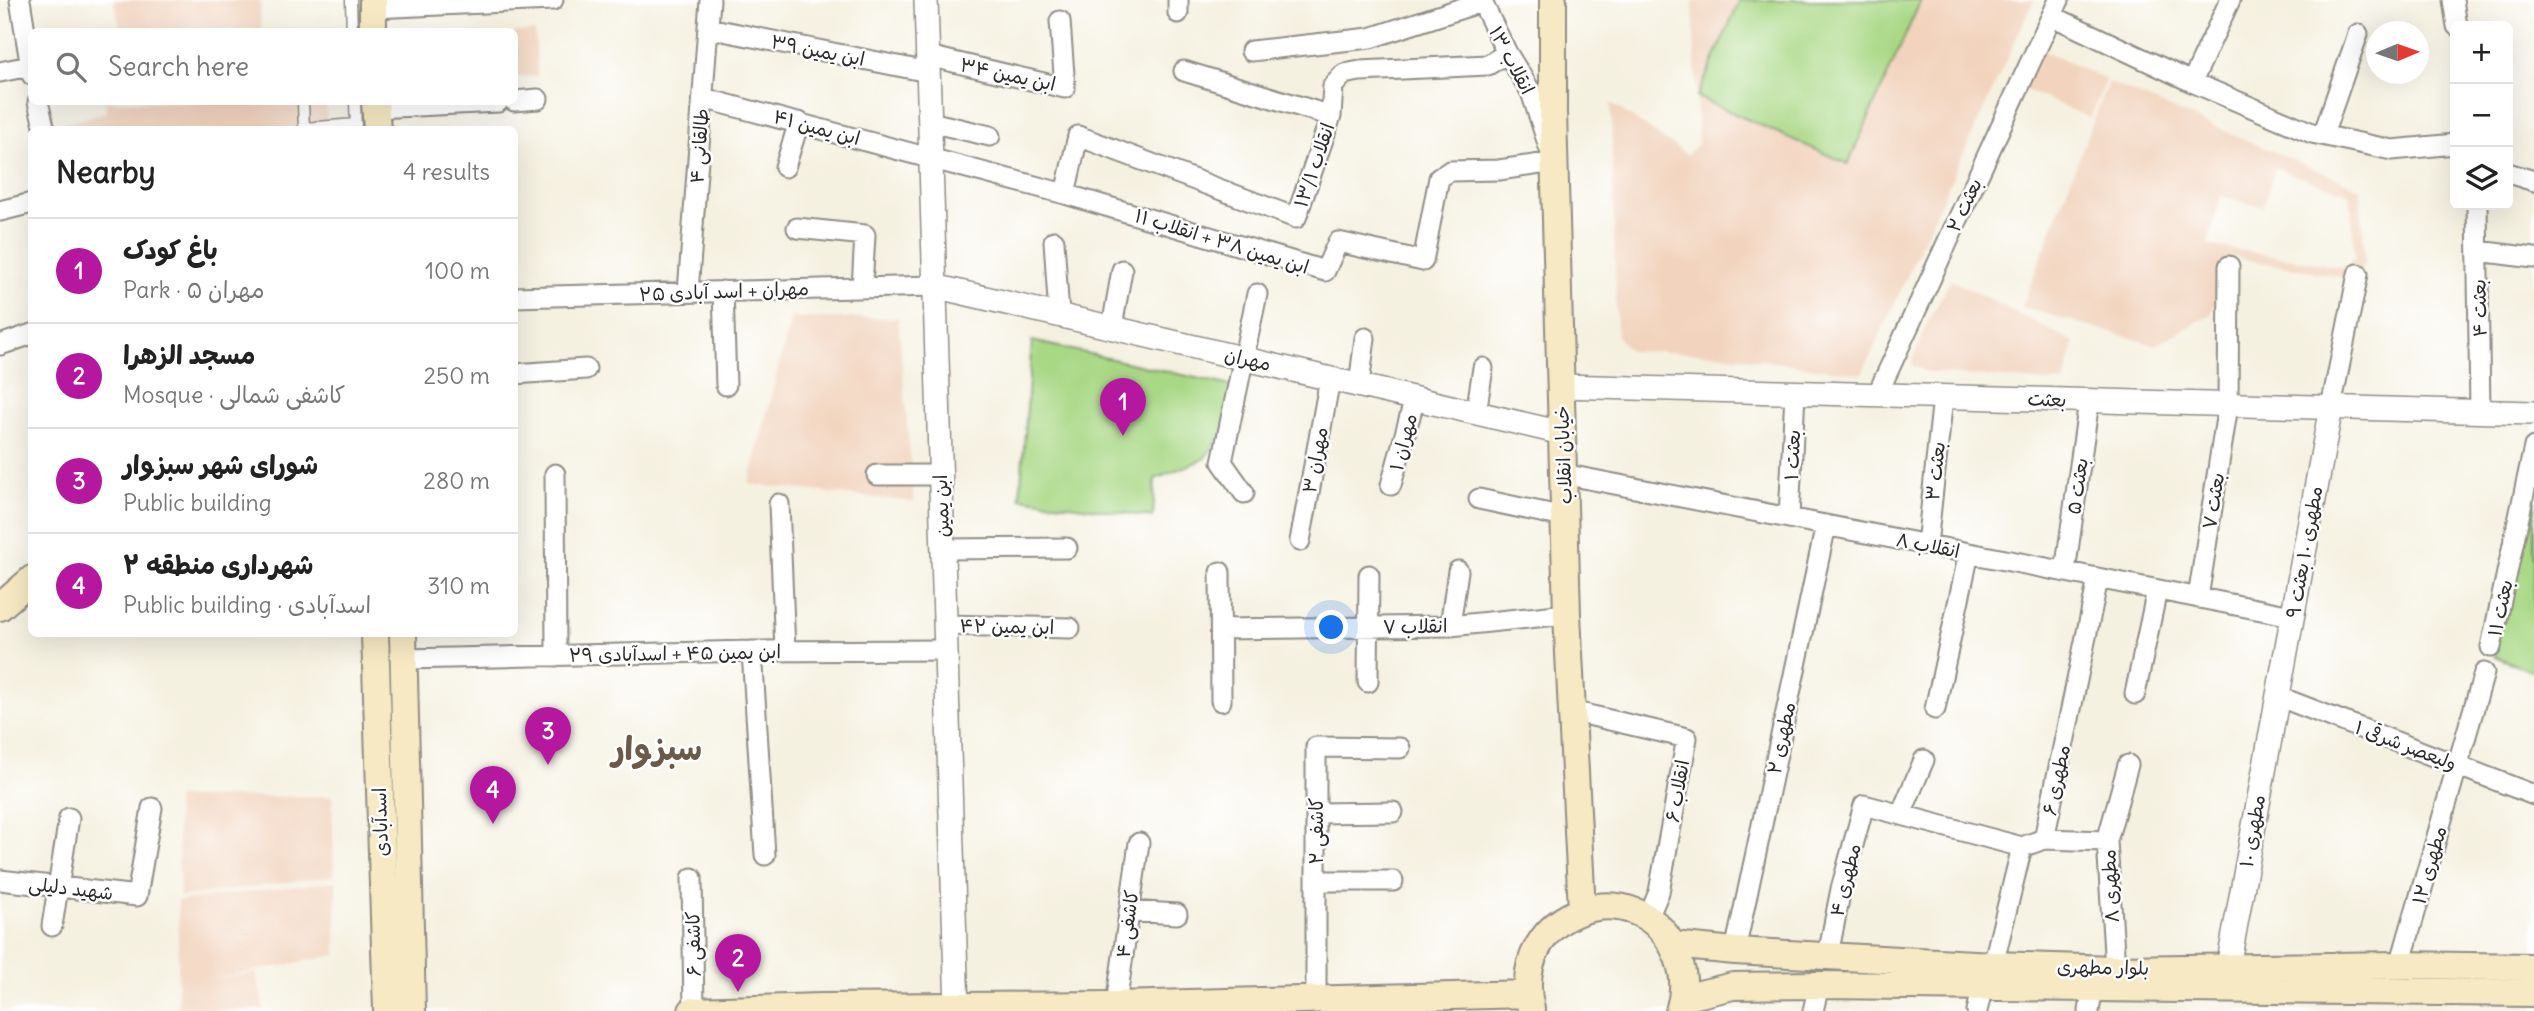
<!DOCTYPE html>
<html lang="en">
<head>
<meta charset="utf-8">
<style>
	:root { --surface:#fff; --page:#f2f2f2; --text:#222; --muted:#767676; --line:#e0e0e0; --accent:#b5179e }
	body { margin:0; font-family:Delius,"Playpen Sans Arabic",sans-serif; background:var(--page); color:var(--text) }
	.controls { position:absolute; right:21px; top:21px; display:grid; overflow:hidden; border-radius:10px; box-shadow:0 7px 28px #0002 }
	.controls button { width:63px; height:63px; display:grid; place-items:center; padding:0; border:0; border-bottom:2px solid var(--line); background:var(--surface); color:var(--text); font:35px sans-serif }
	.compass { position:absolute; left:2366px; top:21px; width:63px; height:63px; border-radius:50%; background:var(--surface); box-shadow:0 7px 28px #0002; rotate:88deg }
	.you { position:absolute; left:1332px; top:628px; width:24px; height:24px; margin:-18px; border:5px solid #fff; border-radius:50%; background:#1a73e8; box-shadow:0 0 0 10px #1a73e833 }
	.badge { display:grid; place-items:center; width:46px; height:46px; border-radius:50%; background:var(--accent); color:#fff; font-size:23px; font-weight:700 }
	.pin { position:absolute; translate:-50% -58px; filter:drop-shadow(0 2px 4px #0008) }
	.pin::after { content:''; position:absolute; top:37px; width:24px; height:21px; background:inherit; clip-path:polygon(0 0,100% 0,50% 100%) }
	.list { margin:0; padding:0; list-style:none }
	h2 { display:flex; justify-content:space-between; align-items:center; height:91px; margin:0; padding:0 28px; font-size:30px }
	h2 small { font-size:23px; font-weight:400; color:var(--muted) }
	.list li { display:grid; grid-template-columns:46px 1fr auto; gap:21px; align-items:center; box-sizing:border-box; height:105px; padding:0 28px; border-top:2px solid var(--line) }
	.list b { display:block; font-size:26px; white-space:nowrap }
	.list p { margin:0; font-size:23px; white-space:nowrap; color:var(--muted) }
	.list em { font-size:23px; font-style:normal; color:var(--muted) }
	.icon { flex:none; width:38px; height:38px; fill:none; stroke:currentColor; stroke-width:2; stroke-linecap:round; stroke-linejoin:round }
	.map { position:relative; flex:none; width:2534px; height:1011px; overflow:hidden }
	.search { position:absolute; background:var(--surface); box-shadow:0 7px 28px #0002; left:28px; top:28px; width:490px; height:77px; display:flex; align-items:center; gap:18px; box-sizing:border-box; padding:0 24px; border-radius:10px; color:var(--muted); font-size:26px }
	.panel { position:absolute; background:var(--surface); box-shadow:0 7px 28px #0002; left:28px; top:126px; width:490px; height:511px; border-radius:10px }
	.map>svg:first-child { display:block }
	.built { fill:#f2d4be; fill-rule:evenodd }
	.green { fill:#a9d885; stroke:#6a8258; stroke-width:2 }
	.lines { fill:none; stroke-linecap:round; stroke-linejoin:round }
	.service-casing { stroke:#908e86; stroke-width:13 }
	.minor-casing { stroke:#908e86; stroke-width:23 }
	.tertiary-casing { stroke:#908e86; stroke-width:26 }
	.secondary-casing { stroke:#908e86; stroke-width:30 }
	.service { stroke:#fff; stroke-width:10 }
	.minor { stroke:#fff; stroke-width:19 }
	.tertiary { stroke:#fff; stroke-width:23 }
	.secondary { stroke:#f6e9c3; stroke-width:26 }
	.labels { text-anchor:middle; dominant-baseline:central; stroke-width:5; stroke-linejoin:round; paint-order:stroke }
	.street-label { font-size:19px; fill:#2b2b2b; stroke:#fff }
	.town-label { font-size:33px; font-weight:bold; fill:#6b5a4a; stroke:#fff }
</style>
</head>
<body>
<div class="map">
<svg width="2534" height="1011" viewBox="0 0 2534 1011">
	<rect width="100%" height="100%" fill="#fff"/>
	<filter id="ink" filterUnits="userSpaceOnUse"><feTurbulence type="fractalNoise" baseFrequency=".0143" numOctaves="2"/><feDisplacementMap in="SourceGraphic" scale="14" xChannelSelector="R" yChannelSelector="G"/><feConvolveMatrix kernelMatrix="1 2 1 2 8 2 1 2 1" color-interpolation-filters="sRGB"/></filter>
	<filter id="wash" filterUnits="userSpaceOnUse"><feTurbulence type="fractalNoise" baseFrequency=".00686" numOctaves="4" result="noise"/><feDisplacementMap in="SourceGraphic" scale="28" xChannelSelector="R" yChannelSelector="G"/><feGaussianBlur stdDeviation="1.57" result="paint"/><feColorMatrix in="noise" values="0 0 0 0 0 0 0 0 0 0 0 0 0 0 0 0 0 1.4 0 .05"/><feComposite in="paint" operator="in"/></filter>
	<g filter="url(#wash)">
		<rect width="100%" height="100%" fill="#f5f1e1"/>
		<!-- built -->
		<path class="built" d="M114,0H260L261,31H289H121Z
			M1693,0H1740L1697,97L1848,164L1921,0H2034L1862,374L1716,354L1630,351L1617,336L1611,103L1687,155L1698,144Z
			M535,31L537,76L515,77V32Z
			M2036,47L2106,80L2090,118L2019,87Z
			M2108,82L2360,188L2365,262L2355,279L2232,257L2211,314L2155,345L2022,307ZM2275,168L2350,194L2355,257L2346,268L2208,245L2221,196L2263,207Z
			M106,102H326V129L53,130L52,127L106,112Z
			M1951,280L2074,342L2064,383L1927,372L1911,365L1925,327Z
			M791,318H898L914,502L749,484Z
			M332,796L334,876L180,897L176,798Z
			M336,881V955L208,980L256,973L264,1010L178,1011V901Z"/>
		<!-- green -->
		<path class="green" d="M1740,0H1921L1848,164L1697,97Z
			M1032,341L1245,389L1238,412L1204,459L1155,479L1153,517L1020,498Z
			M2534,481V672L2494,656Z"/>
	</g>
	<g filter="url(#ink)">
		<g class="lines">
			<defs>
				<path id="service" d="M351,0L352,32
					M303,102L304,130
					M355,102L356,129
					M304,128L356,124"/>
				<path id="minor" d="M20,0L32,75
					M1178,0V13
					M2453,0L2457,26
					M373,8L553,0
					M2052,16L2192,82L2312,133L2392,150L2455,144
					M708,28L928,72
					M1251,51L1370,38L1481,2
					M928,56L1065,88L1060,21
					M1184,71L1331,116
					M0,72L29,66
					M2192,82L2230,0
					M703,98L1065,194L1325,271L1338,242L1423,261L1439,178L1450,171L1499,170L1554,162L1531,92L1507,53L1481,0
					M514,101L538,99
					M38,102L45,130
					M375,108L498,102
					M930,122L990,136
					M2323,135L2358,34
					M785,167L799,122
					M2508,173L2534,181
					M1065,194L1078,136L1296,218L1331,116L1333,86L1344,74L1360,71L1488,65L1507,53
					M2477,205L2480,411
					M0,211L32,203
					M797,228L865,235L862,288
					M1054,241L1059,315
					M2478,251L2534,258
					M723,291L726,385
					M688,292L710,0
					M514,297L934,286
					M1112,327L1122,270
					M0,345L32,334
					M514,374L586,369
					M1359,385L1365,338
					M1877,395L2059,0
					M2331,407L2358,274
					M1476,413L1483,368
					M555,474L556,656
					M1563,474L2292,616
					M877,475H940
					M1391,485L1415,398
					M1244,493L1222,462L1257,294
					M1479,499L1564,517
					M779,504L785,651
					M1789,518L1795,392
					M1300,541L1330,379
					M1927,545L1943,397
					M943,549L1067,548
					M1220,572L1221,701
					M2065,572L2089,401
					M2198,598L2228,405L2229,266
					M945,625L1070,628
					M1450,626L1458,571
					M1221,629L1450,626L1567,614
					M2491,647L2534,447
					M752,651L765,855
					M405,659L752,651L946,650
					M1368,682L1369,575
					M2135,694L2157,590
					M2277,696L2534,795
					M1935,709L1969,553
					M1571,711L1687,738L1659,892L1648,918
					M1316,813L1393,812
					M1901,814L1924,760
					M2044,839L2107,841
					M692,878L694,1011
					M0,880L137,896L152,808
					M1316,881H1393
					M1129,911L1177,914
					M52,926L69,818
					M1735,951L1826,525
					M1828,955L1841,889L1864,805L2022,847
					M1993,965L2022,847L2044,839L2098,579
					M2400,965L2484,673
					M2115,969L2107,841L2128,765
					M1316,999V747L1400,748
					M1116,1005L1139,843
					M1813,1011L1819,985
					M1977,1011L1983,986
					M2089,1011L2093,988"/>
				<path id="tertiary" d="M926,0L957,1011
					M934,286L1562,433
					M1561,386L2534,413
					M2228,967L2331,407"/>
				<path id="secondary" d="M373,0V32
					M1553,0V112L1567,614L1582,910
					M375,102L377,130
					M0,607L32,579
					M375,634L387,1011
					M403,634L412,1011
					M1673,945L1735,951L1993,965L2115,969L2400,965L2534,967
					M1683,998L1733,986L1819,985L2534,993
					M1531,1009C1506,909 1643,864 1678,958C1685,976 1685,993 1679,1011
					M692,1011L821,1007L1116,1005L1528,994"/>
			</defs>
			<!-- service casing -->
			<use href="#service" class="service-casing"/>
			<!-- minor casing -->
			<use href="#minor" class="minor-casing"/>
			<!-- tertiary casing -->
			<use href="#tertiary" class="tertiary-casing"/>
			<!-- secondary casing -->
			<use href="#secondary" class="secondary-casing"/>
			<!-- service -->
			<use href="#service" class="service"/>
			<!-- minor -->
			<use href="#minor" class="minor"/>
			<!-- tertiary -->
			<use href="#tertiary" class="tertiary"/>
			<!-- secondary -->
			<use href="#secondary" class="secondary"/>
		</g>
	</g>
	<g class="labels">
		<!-- street labels -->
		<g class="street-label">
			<text transform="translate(818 50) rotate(11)">ابن یمین ۳۹</text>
			<text transform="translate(1512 60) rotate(62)">انقلاب ۱۳</text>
			<text transform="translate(1008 74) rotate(12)">ابن یمین ۳۴</text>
			<text transform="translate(817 127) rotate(15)">ابن یمین ۴۱</text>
			<text transform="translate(699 146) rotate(-86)">طالقانی ۴</text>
			<text transform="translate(1314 165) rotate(-71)">انقلاب ۱۳/۱</text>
			<text transform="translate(1964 205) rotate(-65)">بعثت ۲</text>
			<text transform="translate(1222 241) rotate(17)">ابن یمین ۳۸ + انقلاب ۱۱</text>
			<text transform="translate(724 291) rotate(-2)">مهران + اسد آبادی ۲۵</text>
			<text transform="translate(2479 308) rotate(-91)">بعثت ۴</text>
			<text transform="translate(1248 359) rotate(13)">مهران</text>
			<text transform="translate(2047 399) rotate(2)">بعثت</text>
			<text transform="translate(1403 442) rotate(-75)">مهران ۱</text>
			<text transform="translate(1563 455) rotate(-92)">خیابان انقلاب</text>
			<text transform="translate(1792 455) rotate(-87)">بعثت ۱</text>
			<text transform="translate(1315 460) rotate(-79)">مهران ۳</text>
			<text transform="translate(1935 471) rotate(-84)">بعثت ۳</text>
			<text transform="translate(2077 486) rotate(-82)">بعثت ۵</text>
			<text transform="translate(2213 501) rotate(-81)">بعثت ۷</text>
			<text transform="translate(941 506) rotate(-92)">ابن یمین</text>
			<text transform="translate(1928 545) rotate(11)">انقلاب ۸</text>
			<text transform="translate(2304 552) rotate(-80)">مطهری ۱۰ بعثت ۹</text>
			<text transform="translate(2500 608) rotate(-78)">بعثت ۱۱</text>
			<text transform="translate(1007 626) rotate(1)">ابن یمین ۴۲</text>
			<text transform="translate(1415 626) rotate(-1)">انقلاب ۷</text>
			<text transform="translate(675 653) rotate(-1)">ابن یمین ۴۵ + اسدآبادی ۲۹</text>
			<text transform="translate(1781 738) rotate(-78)">مطهری ۲</text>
			<text transform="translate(2406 745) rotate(21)">ولیعصر شرقی ۱</text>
			<text transform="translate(2056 780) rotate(-78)">مطهری ۶</text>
			<text transform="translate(1677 791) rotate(-80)">انقلاب ۶</text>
			<text transform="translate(380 822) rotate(-92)">اسدآبادی</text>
			<text transform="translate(1316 831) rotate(-90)">کاشفی ۲</text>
			<text transform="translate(2252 831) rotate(-80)">مطهری ۱۰</text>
			<text transform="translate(2429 865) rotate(-74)">مطهری ۱۲</text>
			<text transform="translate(1845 880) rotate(-76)">مطهری ۴</text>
			<text transform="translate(2110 886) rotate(-93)">مطهری ۸</text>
			<text transform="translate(71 888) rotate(7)">شهید دلیلی</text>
			<text transform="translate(1127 924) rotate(-82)">کاشفی ۴</text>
			<text transform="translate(693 944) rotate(-91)">کاشفی ۶</text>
			<text transform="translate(2103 967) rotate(1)">بلوار مطهری</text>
		</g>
		<!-- town labels -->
		<g class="town-label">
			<text x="657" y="748">سبزوار</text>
		</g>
	</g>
</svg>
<div class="controls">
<button>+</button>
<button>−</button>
<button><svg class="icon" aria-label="layers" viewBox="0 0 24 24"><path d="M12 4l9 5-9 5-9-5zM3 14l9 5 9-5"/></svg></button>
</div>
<svg class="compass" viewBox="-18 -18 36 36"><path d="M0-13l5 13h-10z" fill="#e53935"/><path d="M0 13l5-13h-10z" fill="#767676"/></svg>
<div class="you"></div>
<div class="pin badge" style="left:1123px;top:436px">1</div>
<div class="pin badge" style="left:738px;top:992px">2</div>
<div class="pin badge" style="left:548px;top:765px">3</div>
<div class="pin badge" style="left:493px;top:824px">4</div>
<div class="search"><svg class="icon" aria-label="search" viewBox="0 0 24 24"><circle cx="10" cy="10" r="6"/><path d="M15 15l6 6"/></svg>Search here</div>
<section class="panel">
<h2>Nearby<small>4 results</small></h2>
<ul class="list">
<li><span class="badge">1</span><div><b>باغ کودک</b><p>Park · مهران ۵</p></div><em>100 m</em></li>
<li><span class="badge">2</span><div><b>مسجد الزهرا</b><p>Mosque · کاشفی شمالی</p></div><em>250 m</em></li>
<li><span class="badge">3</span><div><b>شورای شهر سبزوار</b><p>Public building</p></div><em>280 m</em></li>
<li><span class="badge">4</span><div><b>شهرداری منطقه ۲</b><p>Public building · اسدآبادی</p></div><em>310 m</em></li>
</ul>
</section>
</div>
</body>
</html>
